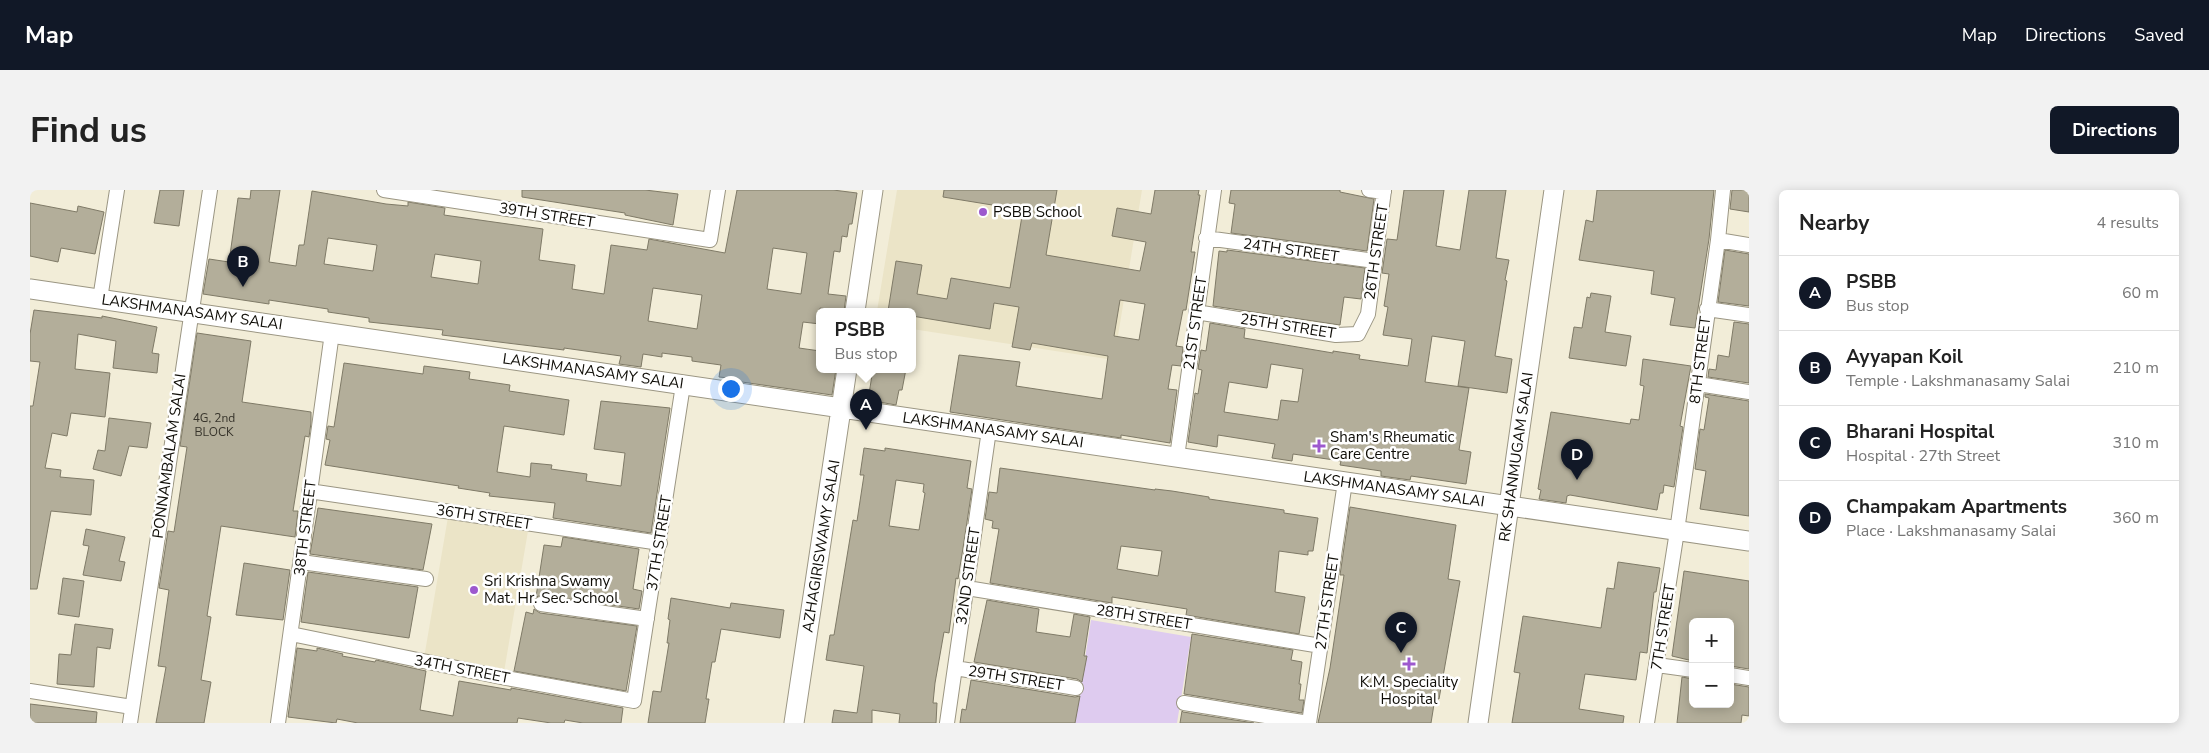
<!DOCTYPE html>
<html lang="en">
<head>
<meta charset="utf-8">
<style>
	:root { --surface:#fff; --page:#f2f2f2; --text:#222; --muted:#767676; --line:#e0e0e0; --accent:#111827 }
	body { margin:0; font-family:"Nunito Sans",sans-serif; background:var(--page); color:var(--text) }
	.controls { position:absolute; right:15px; bottom:15px; display:grid; overflow:hidden; border-radius:8px; box-shadow:0 2px 12px #0003 }
	.controls button { width:45px; height:45px; display:grid; place-items:center; padding:0; border:0; border-bottom:1px solid var(--line); background:var(--surface); color:var(--text); font:25px sans-serif }
	.you { position:absolute; left:700px; top:198px; width:18px; height:18px; margin:-12px; border:4px solid #fff; border-radius:50%; background:#1a73e8; box-shadow:0 0 0 8px #1a73e833 }
	.badge { display:grid; place-items:center; width:32px; height:32px; border-radius:50%; background:var(--accent); color:#fff; font-size:16px; font-weight:700 }
	.pin { position:absolute; translate:-50% -41px; filter:drop-shadow(0 1px 2px #0008) }
	.pin::after { content:''; position:absolute; top:26px; width:18px; height:15px; background:inherit; clip-path:polygon(0 0,100% 0,50% 100%) }
	.popup { position:absolute; left:786px; top:118px; width:100px; height:65px; box-sizing:border-box; display:grid; place-content:center; border-radius:8px; background:var(--surface); filter:drop-shadow(0 1px 4px #0005); font-size:16px; white-space:nowrap; color:var(--muted) }
	.popup b { font-size:19px; color:var(--text) }
	.popup::after { content:''; position:absolute; left:50%; top:100%; margin-left:-10px; border:10px solid transparent; border-top-color:var(--surface) }
	.list { margin:0; padding:0; list-style:none }
	h2 { display:flex; justify-content:space-between; align-items:center; height:65px; margin:0; padding:0 20px; font-size:21px }
	h2 small { font-size:16px; font-weight:400; color:var(--muted) }
	.list li { display:grid; grid-template-columns:32px 1fr auto; gap:15px; align-items:center; box-sizing:border-box; height:75px; padding:0 20px; border-top:1px solid var(--line) }
	.list b { display:block; font-size:19px; white-space:nowrap }
	.list p { margin:0; font-size:16px; white-space:nowrap; color:var(--muted) }
	.list em { font-size:16px; font-style:normal; color:var(--muted) }
	.map { position:relative; flex:none; width:1719px; height:533px; overflow:hidden; border-radius:8px }
	header { display:flex; align-items:center; gap:30px; box-sizing:border-box; height:70px; padding:0 25px; background:var(--accent); color:#fff }
	header strong { font-size:24px }
	nav { display:flex; gap:28px; margin-inline-start:auto; font-size:18px }
	.intro { display:flex; align-items:center; justify-content:space-between; box-sizing:border-box; height:120px; padding:0 30px }
	h1 { margin:0; font-size:35px }
	.button { padding:12px 22px; border-radius:8px; background:var(--accent); color:#fff; font-size:18px; font-weight:700 }
	main { display:flex; gap:30px; padding:0 30px }
	aside { flex:1; background:var(--surface); border-radius:8px; box-shadow:0 2px 12px #0003 }
	.map>svg:first-child { display:block }
	.built { fill:#ebe4c7 }
	.green { fill:#decbef }
	.building { fill:#b3ae9a; stroke:#7f7a67; fill-rule:evenodd }
	.lines { fill:none; stroke-linecap:round; stroke-linejoin:round }
	.street-casing { stroke:#9b9683; stroke-width:16 }
	.secondary-casing { stroke:#9b9683; stroke-width:21 }
	.street { stroke:#fff; stroke-width:14 }
	.secondary { stroke:#fff; stroke-width:19 }
	.poi-dot { fill:#9d59ce; stroke:#fff; stroke-width:2 }
	.labels { text-anchor:middle; dominant-baseline:central; stroke-width:5; stroke-linejoin:round; paint-order:stroke }
	.number-label { font-size:12px; fill:#37342b }
	.poi-label { font-size:15px; fill:#0e0c06; stroke:#fff; text-anchor:start }
	.street-label { font-size:15px; fill:#0e0c06; stroke:#fff }
</style>
</head>
<body>
<header>
<strong>Map</strong>
<nav><a>Map</a><a>Directions</a><a>Saved</a></nav>
</header>
<div class="intro"><h1>Find us</h1><a class="button">Directions</a></div>
<main>
<div class="map">
<svg width="1719" height="533" viewBox="0 0 1719 533">
	<rect width="100%" height="100%" fill="#f2edd8"/>
	<!-- built -->
	<path class="built" d="M867,0H1112L1084,170L882,139V121H847Z
		M418,327L498,341L474,482L394,468Z"/>
	<!-- green -->
	<path class="green" d="M1061,430L1161,447L1147,533H1045Z"/>
	<!-- building -->
	<path class="building" d="M130,0H154L149,36L124,33Z
		M221,0H250L239,72L266,76L269,55H274L282,1L356,14L378,16V12L415,18L414,25L513,39L509,70L545,75L542,99L574,104L581,55L617,60L619,49L695,63L707,0H803L827,3L822,34H819L817,47L812,46L810,62L804,61L798,104L816,106L814,121L790,118V134L773,132L769,158L790,161V179H806L802,205L698,190L699,188L689,187L691,175L662,171V167L632,163V167L613,164L611,177L589,174L591,166L534,158V160L412,145L413,140L339,132V128L298,122V119L239,110V114L173,104L179,69L199,72L208,8L220,9ZM298,48L347,55L343,81L294,74ZM743,58L777,63L771,104L737,99ZM405,64L451,71L448,94L401,87ZM623,98L672,105L667,139L618,131Z
		M492,0H615L648,4L643,35L595,25V23L492,7Z
		M914,0H1027L1016,65L1110,81L1116,52L1082,46L1087,18L1121,24L1125,0H1169L1168,5H1170L1161,62H1165L1156,120H1153L1146,156L1153,157L1151,176L1142,175L1138,199L1147,200L1140,253L1091,245V248L920,222L929,165L990,172L986,196L1072,209L1078,166L1002,153L1000,160L982,157L989,117L964,113L960,139L882,126V121H858L866,71L892,75L887,104L917,109L921,88L980,98L993,20L913,7ZM1090,110L1115,114L1109,150L1084,146Z
		M1201,0H1310V2L1344,9L1337,61L1201,43L1205,14L1199,13Z
		M1374,0H1414L1406,56L1430,60L1439,0H1476L1466,68L1479,70L1475,90L1477,91L1465,166L1482,169L1477,203L1428,196L1435,151L1402,146L1395,192L1439,198L1429,260L1441,262L1436,294L1381,286L1380,290L1351,286V281L1310,275L1311,271L1263,264L1262,271L1242,268L1245,254L1188,245L1187,257L1158,252L1165,203L1168,204L1172,180L1168,179L1171,160L1176,161L1180,133L1215,139L1214,148L1303,163V161L1330,165L1329,169L1378,176L1382,149L1353,145L1358,117L1354,116L1359,84L1352,83L1357,49L1367,50ZM1241,174L1273,179L1268,212L1251,210L1248,230L1194,222L1199,192L1237,198Z
		M1567,0H1684L1679,49L1665,138L1640,135L1645,108L1621,104L1624,81L1549,70L1556,30L1563,32Z
		M1702,0H1719V22L1700,19Z
		M0,13L47,22L48,16L74,22L65,64L31,58L28,72L0,66Z
		M1197,60L1335,78L1331,109L1314,107L1310,135L1183,116L1189,61L1197,62Z
		M1695,60L1719,64V116L1688,112Z
		M1561,103L1581,106L1575,142L1601,146L1596,176L1539,168L1544,137L1552,138L1557,107L1560,108Z
		M4,120L72,128V126L127,137L122,163L129,164L127,183L83,178L86,151L48,144L45,179L80,183L75,227L41,223L37,246L22,243L15,278L31,280L30,287L64,290L61,325L21,321L7,399H0V216H3L10,172L0,171V144Z
		M1704,132L1719,134V193L1678,187L1679,179L1686,180L1688,165L1699,167Z
		M167,143L221,151L212,212L281,222V233L279,247L275,246L263,321H268L265,347L191,336L177,426L181,427L171,490L181,492L174,533H126L136,477L128,476L139,400L129,398L138,341L144,342L157,257L150,256Z
		M1613,169L1661,176L1650,236L1653,237L1644,297L1634,295L1633,303H1630L1627,320L1540,305L1537,306L1536,313L1509,309L1511,300L1508,299L1521,222L1600,234L1601,229L1609,230L1614,196L1610,195Z
		M314,173L393,184L394,176L440,182L439,189L480,195L479,201L539,210L534,245L474,236L467,282L500,287L501,273L522,275L521,279L557,284L556,291L591,296L595,263L564,259L571,211L640,218L621,343L523,328L525,313L459,306L460,303L428,298L429,296L295,275L300,250L296,249L298,236L304,237Z
		M843,179H876L872,200H869L866,215L838,210Z
		M1675,204L1719,211V326L1670,319L1676,281L1665,279L1670,239L1674,240L1679,208L1675,207Z
		M79,228L121,233L117,258L99,256L91,286L63,279L68,260L75,261Z
		M834,258L855,261V258L941,271L937,298L942,299L933,358L928,389L926,388L919,443L914,442L905,493L903,513H907L906,533H869L870,524L842,520V533H802L804,520L827,523L834,476L796,470L800,445H804L823,330L827,331L834,285H830ZM866,290L894,294L893,302L895,303L889,340L859,336Z
		M970,278L1125,300V299L1142,301L1179,307V309L1254,320V323L1288,328L1283,361H1278V365L1249,361L1245,402L1275,407L1269,444L1156,425L1157,419L1082,407V413L960,393L969,339L962,338L963,331L955,329L959,302L967,303ZM1091,356L1132,361L1128,386L1087,379Z
		M1320,317L1426,335L1418,389L1430,391L1409,509L1405,508L1401,533H1288L1300,478L1314,385H1310Z
		M288,318L402,334L393,380L280,364Z
		M56,339L95,347L89,371L95,372L91,391L53,385L59,356L53,355Z
		M533,347L609,359L603,399L612,401L609,419L512,405L506,407L514,355L531,357Z
		M1588,372L1630,378L1626,402H1624L1617,463L1610,462L1606,490L1555,484L1549,519L1594,526L1593,533H1482L1490,483L1484,482L1493,426L1571,438L1577,398L1584,399Z
		M214,373L260,380L253,430L206,425Z
		M1654,381L1719,391V479L1700,476V432H1663V471L1642,466Z
		M278,382L388,397L379,448L271,432Z
		M33,388L54,391L49,427L28,424Z
		M641,408L700,418L701,413L754,420L750,448L691,439L685,472H682L676,509H679L675,533H618L623,501L631,502L639,453H637L640,430L638,429Z
		M957,410L1009,419L1006,442L1040,447L1044,424L1060,427L1054,466H1057L1052,492L1047,489L944,472Z
		M504,419L510,423L607,436L596,501L484,481L496,422L503,424Z
		M45,434L83,439L80,459L67,457L64,497L27,494L29,464L41,465Z
		M1162,444L1263,460L1261,470L1272,472L1269,494H1271L1269,510H1274L1272,523L1154,504Z
		M267,458L287,461V458L313,464L312,466L345,472L346,470L396,481L390,520L423,526L429,491L481,500V498L593,518L591,533H553L535,530L534,533H521L488,528L487,533H328L307,529L306,533L258,527Z
		M1652,487L1663,489V514H1700V494L1719,497V526L1712,525L1711,533H1647Z
		M941,490L1045,507L1050,506L1045,533H930L932,519L936,520Z
		M0,514L67,522L66,533H0Z
		M1152,521L1153,522L1224,533H1150Z"/>
	<g class="lines">
		<defs>
			<path id="street" d="M354,0L680,50L688,0
				M1339,0L1354,2
				M1176,48L1345,71
				M1688,50L1719,55
				M70,109L87,0
				M1677,119L1719,125
				M1166,122L1306,145L1328,144L1338,124L1354,0
				M1668,194L1719,202
				M1147,267L1184,0
				M279,301L630,353
				M271,372L396,389
				M937,398L1291,456
				M511,414L617,429
				M261,444L476,488L604,511L653,195
				M1627,475L1663,480
				M925,478L1046,498
				M1700,485L1719,488
				M0,501L102,517
				M1154,513L1279,533
				M100,533L180,0
				M248,533L302,143
				M917,533L959,240
				M1279,533L1315,292
				M1617,533L1647,341L1688,50L1693,0"/>
			<path id="secondary" d="M0,99L1719,351
				M825,121L843,0
				M764,533L817,179
				M1448,533L1524,0"/>
		</defs>
		<!-- street casing -->
		<use href="#street" class="street-casing"/>
		<!-- secondary casing -->
		<use href="#secondary" class="secondary-casing"/>
		<!-- street -->
		<use href="#street" class="street"/>
		<!-- secondary -->
		<use href="#secondary" class="secondary"/>
	</g>
	<!-- markers -->
	<g class="poi-dot">
		<circle cx="953" cy="22" r="5"/>
		<path d="M1286.5 248.5h5v5h5v5h-5v5h-5v-5h-5v-5h5z"/>
		<circle cx="444" cy="400" r="5"/>
		<path d="M1376.5 466.5h5v5h5v5h-5v5h-5v-5h-5v-5h5z"/>
	</g>
	<g class="labels">
		<!-- number labels -->
		<g class="number-label">
			<text x="184" y="228">4G, 2nd<tspan x="184" dy="14">BLOCK</tspan></text>
		</g>
		<!-- poi labels -->
		<g class="poi-label">
			<text x="963" y="22">PSBB School</text>
			<text x="1300" y="247">Sham's Rheumatic<tspan x="1300" dy="17">Care Centre</tspan></text>
			<text x="454" y="391">Sri Krishna Swamy<tspan x="454" dy="17">Mat. Hr. Sec. School</tspan></text>
			<text x="1379" y="492" text-anchor="middle">K.M. Speciality<tspan x="1379" dy="17">Hospital</tspan></text>
		</g>
		<!-- street labels -->
		<g class="street-label">
			<text transform="translate(517 25) rotate(9)">39TH STREET</text>
			<text transform="translate(1261 60) rotate(8)">24TH STREET</text>
			<text transform="translate(1346 62) rotate(-82)">26TH STREET</text>
			<text transform="translate(162 122) rotate(8)">LAKSHMANASAMY SALAI</text>
			<text transform="translate(1165 133) rotate(-82)">21ST STREET</text>
			<text transform="translate(1258 136) rotate(9)">25TH STREET</text>
			<text transform="translate(1670 170) rotate(-83)">8TH STREET</text>
			<text transform="translate(563 181) rotate(8)">LAKSHMANASAMY SALAI</text>
			<text transform="translate(963 240) rotate(8)">LAKSHMANASAMY SALAI</text>
			<text transform="translate(139 266) rotate(-82)">PONNAMBALAM SALAI</text>
			<text transform="translate(1486 267) rotate(-82)">RK SHANMUGAM SALAI</text>
			<text transform="translate(1364 299) rotate(8)">LAKSHMANASAMY SALAI</text>
			<text transform="translate(454 327) rotate(9)">36TH STREET</text>
			<text transform="translate(275 338) rotate(-83)">38TH STREET</text>
			<text transform="translate(629 353) rotate(-81)">37TH STREET</text>
			<text transform="translate(791 356) rotate(-81)">AZHAGIRISWAMY SALAI</text>
			<text transform="translate(938 386) rotate(-82)">32ND STREET</text>
			<text transform="translate(1297 412) rotate(-82)">27TH STREET</text>
			<text transform="translate(1114 427) rotate(9)">28TH STREET</text>
			<text transform="translate(1633 437) rotate(-81)">7TH STREET</text>
			<text transform="translate(432 479) rotate(11)">34TH STREET</text>
			<text transform="translate(986 488) rotate(9)">29TH STREET</text>
		</g>
	</g>
</svg>
<div class="controls">
<button>+</button>
<button>−</button>
</div>
<div class="you"></div>
<div class="pin badge" style="left:836px;top:240px">A</div>
<div class="popup"><b>PSBB</b>Bus stop</div>
<div class="pin badge" style="left:213px;top:97px">B</div>
<div class="pin badge" style="left:1371px;top:463px">C</div>
<div class="pin badge" style="left:1547px;top:290px">D</div>
</div>
<aside>
<h2>Nearby<small>4 results</small></h2>
<ul class="list">
<li><span class="badge">A</span><div><b>PSBB</b><p>Bus stop</p></div><em>60 m</em></li>
<li><span class="badge">B</span><div><b>Ayyapan Koil</b><p>Temple · Lakshmanasamy Salai</p></div><em>210 m</em></li>
<li><span class="badge">C</span><div><b>Bharani Hospital</b><p>Hospital · 27th Street</p></div><em>310 m</em></li>
<li><span class="badge">D</span><div><b>Champakam Apartments</b><p>Place · Lakshmanasamy Salai</p></div><em>360 m</em></li>
</ul>
</aside>
</main>
</body>
</html>
